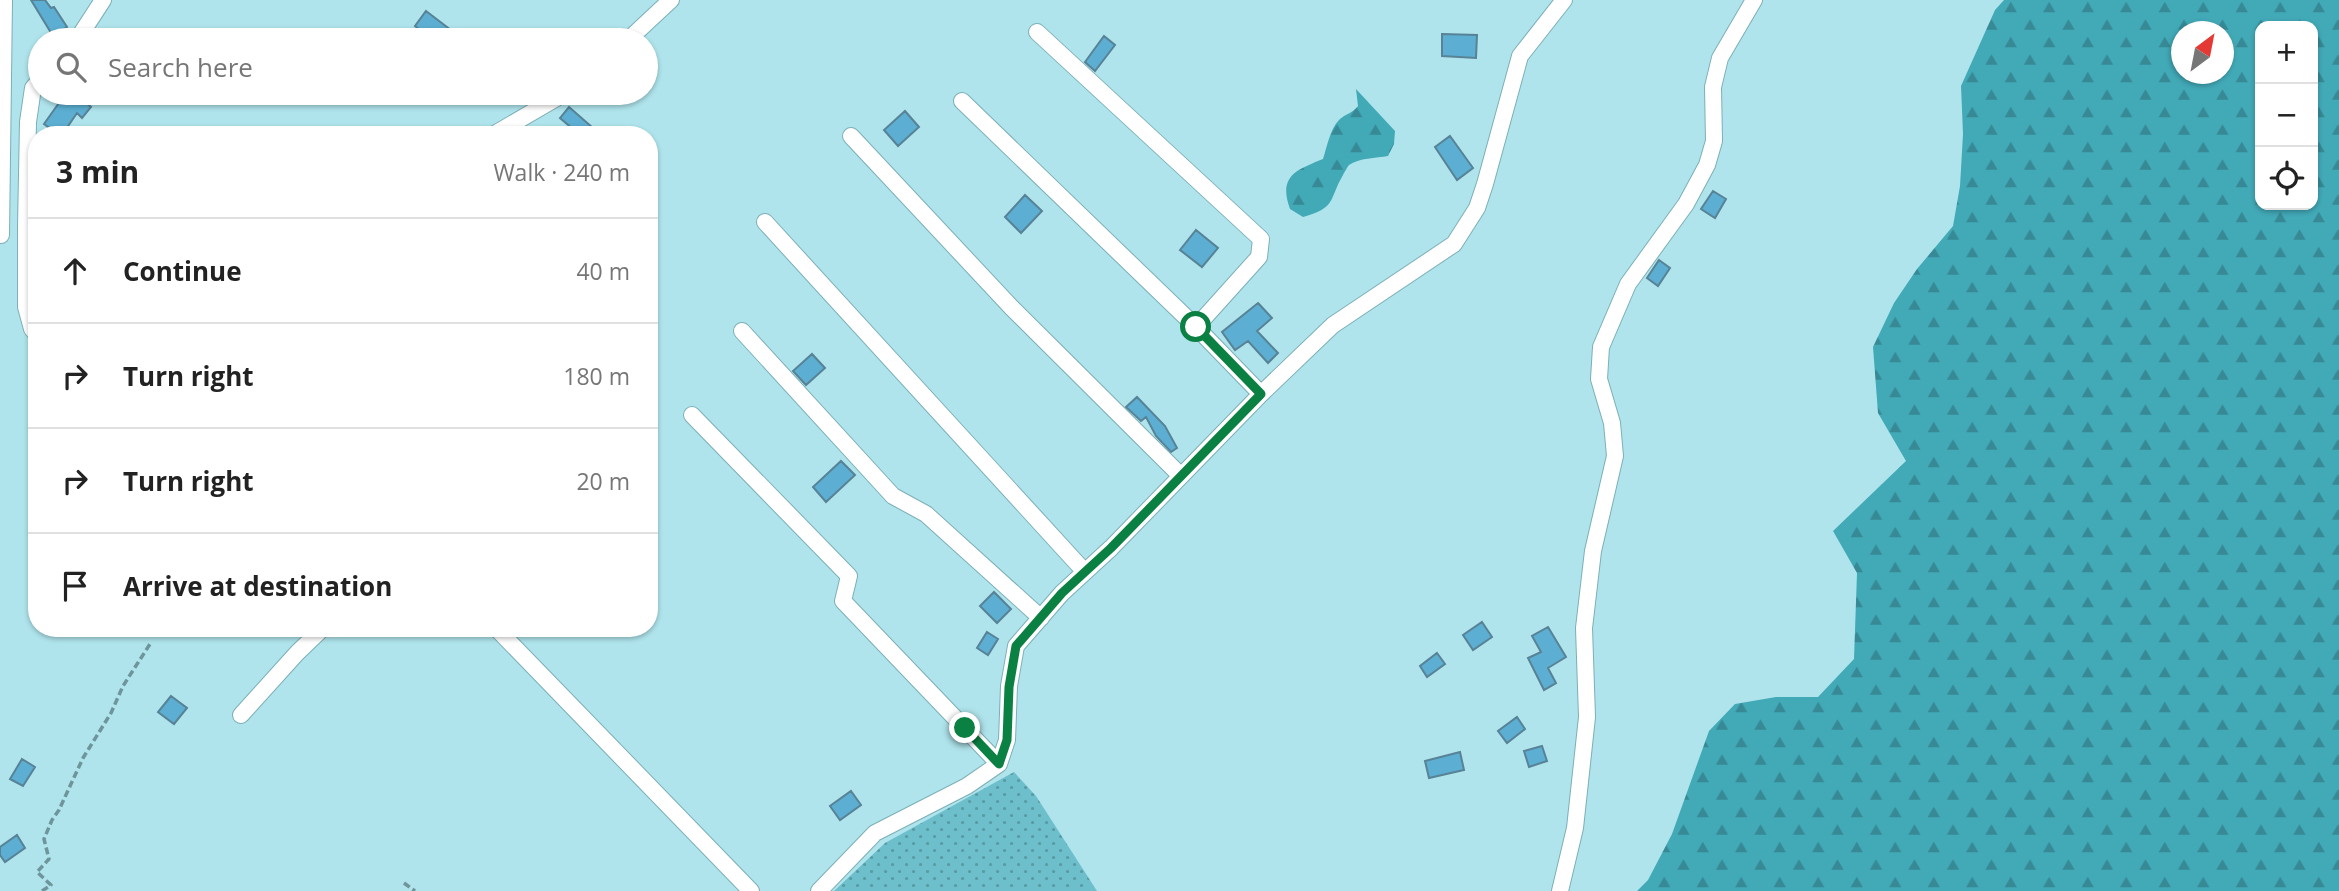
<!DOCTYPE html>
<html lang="en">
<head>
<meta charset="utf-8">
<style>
	:root { --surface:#fff; --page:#f2f2f2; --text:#222; --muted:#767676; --line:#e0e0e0 }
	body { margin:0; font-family:"Open Sans",sans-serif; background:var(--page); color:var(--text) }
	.controls { position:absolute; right:21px; top:21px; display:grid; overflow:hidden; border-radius:14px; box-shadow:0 2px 5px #0004 }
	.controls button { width:63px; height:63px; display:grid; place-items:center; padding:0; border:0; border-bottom:2px solid var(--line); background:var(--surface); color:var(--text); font:35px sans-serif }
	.compass { position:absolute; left:2171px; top:21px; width:63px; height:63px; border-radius:50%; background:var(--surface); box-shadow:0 2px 5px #0004; rotate:32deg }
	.stop { position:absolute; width:21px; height:21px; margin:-16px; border:5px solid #0b8043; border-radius:50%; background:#fff }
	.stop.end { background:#0b8043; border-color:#fff; box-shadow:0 2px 7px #0008 }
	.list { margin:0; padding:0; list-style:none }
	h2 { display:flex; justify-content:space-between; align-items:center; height:91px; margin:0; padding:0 28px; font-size:30px }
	h2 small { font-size:23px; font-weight:400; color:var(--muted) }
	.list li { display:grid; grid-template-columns:46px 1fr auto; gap:21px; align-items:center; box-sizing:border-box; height:105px; padding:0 28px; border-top:2px solid var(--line) }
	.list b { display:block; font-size:26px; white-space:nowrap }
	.list em { font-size:23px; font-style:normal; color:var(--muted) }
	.icon { flex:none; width:38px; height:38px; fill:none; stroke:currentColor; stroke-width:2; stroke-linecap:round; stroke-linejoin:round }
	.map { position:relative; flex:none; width:2339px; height:891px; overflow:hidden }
	.search { position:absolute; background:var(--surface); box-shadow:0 2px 5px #0004; left:28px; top:28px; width:630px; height:77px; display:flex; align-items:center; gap:18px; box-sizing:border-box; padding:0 24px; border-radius:38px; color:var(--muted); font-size:26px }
	.panel { position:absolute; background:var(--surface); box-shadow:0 2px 5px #0004; left:28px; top:126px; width:630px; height:511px; border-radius:28px }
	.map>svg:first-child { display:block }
	.grass { fill:url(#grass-dots) }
	.forest { fill:url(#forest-firs); fill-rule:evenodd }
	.building { fill:#5cafd2; stroke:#588295; stroke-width:2 }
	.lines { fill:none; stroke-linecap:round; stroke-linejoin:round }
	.street-casing { stroke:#7cafb7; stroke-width:18 }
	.path { stroke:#6e959b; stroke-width:3.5; stroke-dasharray:7 3.5; stroke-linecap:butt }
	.street { stroke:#fff; stroke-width:16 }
	.route { stroke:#0b8043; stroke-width:9 }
</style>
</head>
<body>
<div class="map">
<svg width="2339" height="891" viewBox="0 0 2339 891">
	<defs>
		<pattern id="grass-dots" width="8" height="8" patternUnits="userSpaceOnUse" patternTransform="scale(1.75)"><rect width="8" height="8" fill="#6dbfcb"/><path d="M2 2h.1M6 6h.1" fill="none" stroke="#589ba5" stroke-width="1.8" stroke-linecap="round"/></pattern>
		<pattern id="forest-firs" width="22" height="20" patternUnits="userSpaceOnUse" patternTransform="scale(1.75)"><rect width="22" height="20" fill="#42a9b7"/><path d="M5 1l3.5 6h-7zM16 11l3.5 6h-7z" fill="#368995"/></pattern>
	</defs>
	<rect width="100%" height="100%" fill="#afe4ec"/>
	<!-- grass -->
	<path class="grass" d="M1014,772L1036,796L1097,891H834L885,843Z"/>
	<!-- forest -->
	<path class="forest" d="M2004,0H2339V891H1637L1648,880L1672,834L1709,731L1735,704L1776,697H1818L1854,659L1857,573L1833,531L1906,461L1878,413L1873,347L1894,303L1917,269L1953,226L1960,186L1963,134L1961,86L1995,10ZM2260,26H2313V205H2260ZM2182,32H2224V74H2182Z
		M1356,89L1395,131L1394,144L1388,156C1376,158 1359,158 1349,165C1348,166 1344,173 1343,175C1328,201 1337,207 1303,217L1290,209C1278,176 1296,170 1323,159C1327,147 1330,129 1339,120C1345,114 1353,113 1358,106Z"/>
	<!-- building -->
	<path class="building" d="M31,0H45L51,8L54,7L67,27L53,36Z
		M426,11L464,40H433L415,26Z
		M1442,34L1477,35L1476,58L1442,56Z
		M1104,36L1115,45L1095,71L1085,62Z
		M66,93H95L86,103L91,107L82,118L77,113L62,135H59L44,124Z
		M569,107L601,135H580L560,118Z
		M905,111L919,127L898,146L884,130Z
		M1450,136L1473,168L1457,180L1435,147Z
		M1713,191L1726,199L1715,218L1701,209Z
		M1025,195L1042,211L1021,233L1005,217Z
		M1196,230L1218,248L1202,267L1180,250Z
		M1659,260L1670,268L1658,286L1647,278Z
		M1258,303L1272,318L1257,331L1278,353L1268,363L1248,341L1235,350L1222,332Z
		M812,354L825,368L806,385L793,371Z
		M1137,397L1165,426L1177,448L1171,452L1156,436L1146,417L1141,421L1126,407Z
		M841,461L855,475L826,502L813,487Z
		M994,592L1011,609L997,623L980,606Z
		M1482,622L1492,637L1473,650L1463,635Z
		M1548,627L1566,657L1548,668L1556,683L1544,690L1528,658L1541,652L1532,636Z
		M987,632L998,639L988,655L977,648Z
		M1437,653L1445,664L1427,677L1420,666Z
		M171,696L187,708L174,724L158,712Z
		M1517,717L1525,729L1507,743L1498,731Z
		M1542,746L1547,761L1529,767L1524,751Z
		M1460,752L1464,770L1429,778L1425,761Z
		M22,759L35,767L23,786L10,779Z
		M851,791L861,805L840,820L830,806Z
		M17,835L25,848L5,862L0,855V847Z"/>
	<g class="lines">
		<defs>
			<path id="street" d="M1037,32L1261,239L1259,257L1196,327
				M77,40L103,0
				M628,40L671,0
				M962,101L1196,327L1261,394
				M493,135L565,93
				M851,136L1012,308L1180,475
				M765,222L1085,572
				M1,235L4,0
				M742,331L893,496L926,514L1041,618
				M37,334L32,329L26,307V227L28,122L33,88L40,80
				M692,415L849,576L843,601L999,764
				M496,628L751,891
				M241,715L297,653L323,628
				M819,891L875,833L967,786L999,764L1007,740L1009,686L1016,646L1062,593L1111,548L1261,394L1333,325L1454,244L1477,208L1485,184L1520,56L1564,0
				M1560,891L1575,828L1587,717L1584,628L1593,551L1615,456L1612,423L1599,379L1601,347L1628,284L1686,204L1707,165L1714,141L1713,87L1720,58L1754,0"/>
		</defs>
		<!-- street casing -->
		<use href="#street" class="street-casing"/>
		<!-- path -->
		<path class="path" d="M404,883L415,891
			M42,891L51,885L37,872L49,859L44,839L52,820L59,810L83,758L111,713L123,686L150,644"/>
		<!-- street -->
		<use href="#street" class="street"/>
	</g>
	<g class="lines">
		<!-- route -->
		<path class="route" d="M965,728L999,764L1007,740L1009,687L1016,646L1062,593L1111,548L1261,394L1196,327"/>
	</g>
</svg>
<div class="controls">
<button>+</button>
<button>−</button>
<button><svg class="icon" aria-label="locate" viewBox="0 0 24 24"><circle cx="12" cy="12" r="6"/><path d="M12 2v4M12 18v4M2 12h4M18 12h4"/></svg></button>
</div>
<svg class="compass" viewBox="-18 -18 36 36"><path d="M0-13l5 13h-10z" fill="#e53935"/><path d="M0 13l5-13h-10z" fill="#767676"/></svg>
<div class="stop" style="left:1196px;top:327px"></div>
<div class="stop end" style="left:965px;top:728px"></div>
<div class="search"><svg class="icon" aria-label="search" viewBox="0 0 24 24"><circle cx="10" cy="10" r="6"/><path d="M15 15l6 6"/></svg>Search here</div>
<section class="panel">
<h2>3 min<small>Walk · 240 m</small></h2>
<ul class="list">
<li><svg class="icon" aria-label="ahead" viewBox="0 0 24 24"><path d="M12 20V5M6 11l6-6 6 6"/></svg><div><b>Continue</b></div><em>40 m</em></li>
<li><svg class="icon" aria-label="right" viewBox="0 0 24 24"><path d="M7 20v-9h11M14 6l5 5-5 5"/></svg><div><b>Turn right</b></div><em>180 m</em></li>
<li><svg class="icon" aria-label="right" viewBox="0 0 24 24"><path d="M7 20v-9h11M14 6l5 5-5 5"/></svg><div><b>Turn right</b></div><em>20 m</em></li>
<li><svg class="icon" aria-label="arrive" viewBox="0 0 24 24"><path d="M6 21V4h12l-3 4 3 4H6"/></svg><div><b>Arrive at destination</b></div></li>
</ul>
</section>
</div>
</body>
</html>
